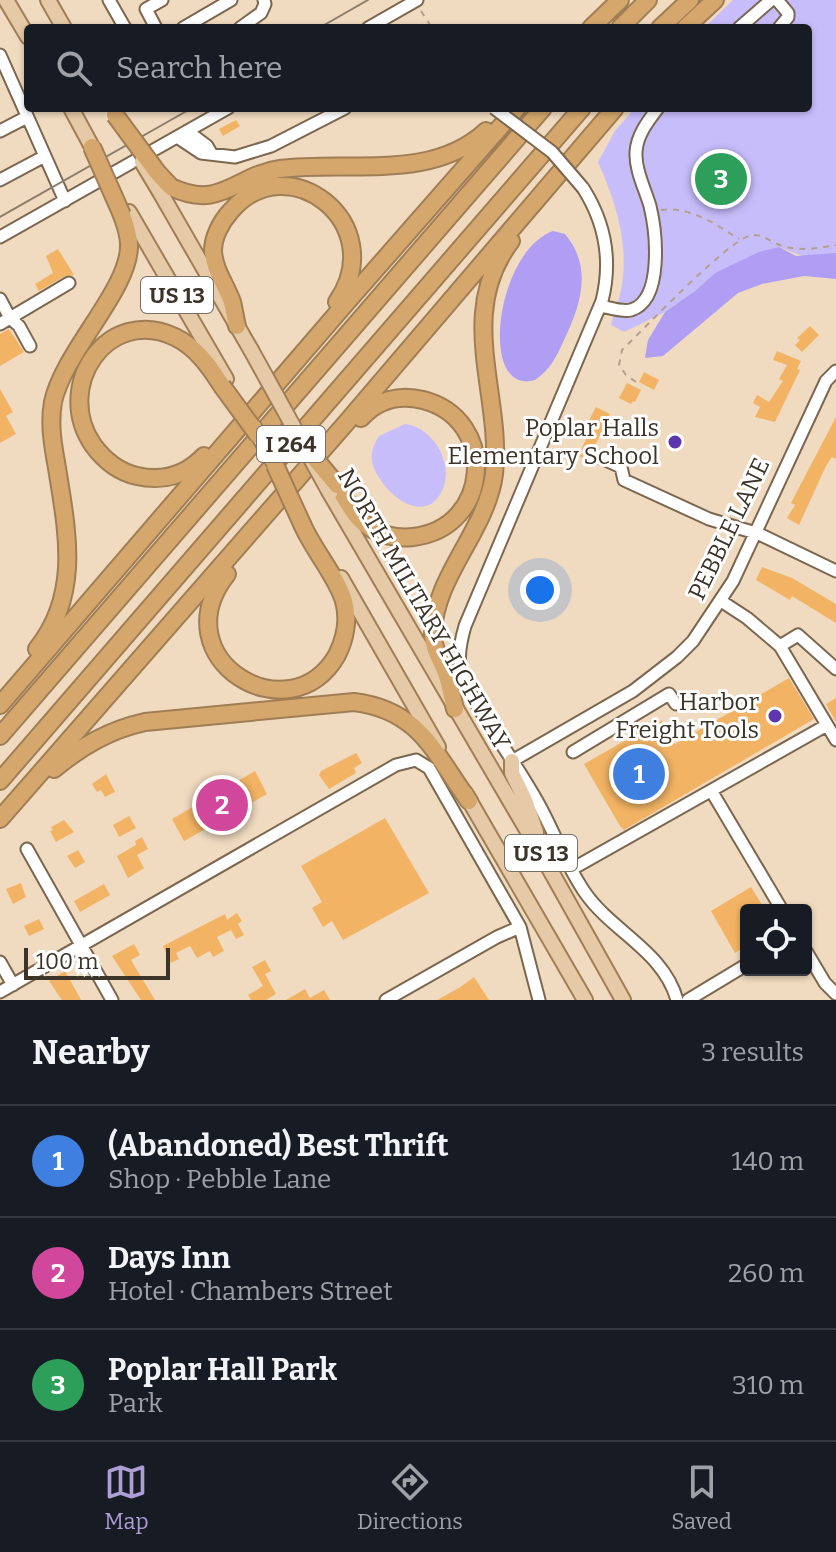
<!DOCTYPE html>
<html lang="en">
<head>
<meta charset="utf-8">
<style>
	:root { --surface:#171b24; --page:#242831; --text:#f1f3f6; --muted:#9ea1a6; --line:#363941; --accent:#ae9ed6 }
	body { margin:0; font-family:Bitter,serif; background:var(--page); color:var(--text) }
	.controls { position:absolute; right:24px; bottom:24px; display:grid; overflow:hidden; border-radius:8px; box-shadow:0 2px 6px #0004 }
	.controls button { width:72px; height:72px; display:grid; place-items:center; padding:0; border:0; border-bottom:2px solid var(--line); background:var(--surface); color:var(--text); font:40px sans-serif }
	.scale { position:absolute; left:24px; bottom:20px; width:146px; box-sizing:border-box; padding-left:8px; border:4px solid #3c3329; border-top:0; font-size:22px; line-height:28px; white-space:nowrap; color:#3c3329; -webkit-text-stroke:6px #fff; paint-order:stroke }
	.you { position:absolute; left:540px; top:590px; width:28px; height:28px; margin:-20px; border:6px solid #fff; border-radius:50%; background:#1a73e8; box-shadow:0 0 0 12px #1a73e833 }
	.badge { display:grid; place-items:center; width:52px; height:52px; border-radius:50%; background:var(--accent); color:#fff; font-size:26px; font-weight:700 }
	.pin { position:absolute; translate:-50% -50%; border:4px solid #fff; box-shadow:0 2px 8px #0006 }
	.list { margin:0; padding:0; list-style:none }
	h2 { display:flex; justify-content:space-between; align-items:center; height:104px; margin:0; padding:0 32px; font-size:34px }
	h2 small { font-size:26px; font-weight:400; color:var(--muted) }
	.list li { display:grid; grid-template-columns:52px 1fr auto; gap:24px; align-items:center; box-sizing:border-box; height:112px; padding:0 32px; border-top:2px solid var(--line) }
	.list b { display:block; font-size:30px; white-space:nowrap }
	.list p { margin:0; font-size:26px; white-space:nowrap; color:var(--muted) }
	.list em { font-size:26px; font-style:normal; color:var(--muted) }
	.icon { flex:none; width:44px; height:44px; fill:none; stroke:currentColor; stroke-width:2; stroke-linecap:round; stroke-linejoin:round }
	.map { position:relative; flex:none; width:836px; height:1000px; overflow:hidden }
	.search { position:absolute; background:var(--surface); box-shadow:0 2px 6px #0004; left:24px; right:24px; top:24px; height:88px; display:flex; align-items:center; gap:20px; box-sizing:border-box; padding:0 28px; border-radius:8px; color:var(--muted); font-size:30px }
	.sheet { height:440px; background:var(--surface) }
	nav { display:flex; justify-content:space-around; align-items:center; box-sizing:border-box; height:112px; border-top:2px solid var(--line); background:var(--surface); font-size:22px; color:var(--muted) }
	nav a { display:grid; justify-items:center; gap:4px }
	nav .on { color:var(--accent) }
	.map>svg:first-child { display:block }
	.green { fill:#c8bdfb }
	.water { fill:#af9ef3 }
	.building { fill:#f2b464 }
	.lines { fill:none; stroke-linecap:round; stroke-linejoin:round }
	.minor-casing { stroke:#7b6750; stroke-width:15 }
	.major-casing { stroke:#a07e55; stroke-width:18 }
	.highway-casing { stroke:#a07e55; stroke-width:20 }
	.path { stroke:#b2a08c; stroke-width:2; stroke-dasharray:6 6; stroke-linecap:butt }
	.minor { stroke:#fff; stroke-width:11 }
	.major { stroke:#e6caa7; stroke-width:14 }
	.highway { stroke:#d6a76d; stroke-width:16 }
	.tram { stroke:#8b7c6b; stroke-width:2 }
	.minor-bridge-casing { stroke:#7b6750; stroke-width:15; stroke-linecap:butt }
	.major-bridge-casing { stroke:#a07e55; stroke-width:18; stroke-linecap:butt }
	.highway-bridge-casing { stroke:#a07e55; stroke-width:20; stroke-linecap:butt }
	.minor-bridge { stroke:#fff; stroke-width:11 }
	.major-bridge { stroke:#e6caa7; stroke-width:14 }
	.highway-bridge { stroke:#d6a76d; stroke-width:16 }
	.poi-dot { fill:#5d36ae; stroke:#fff; stroke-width:3 }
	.labels { text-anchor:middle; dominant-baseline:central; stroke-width:6; stroke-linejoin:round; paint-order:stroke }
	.shield { fill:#fff; stroke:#767069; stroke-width:2 }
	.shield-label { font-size:22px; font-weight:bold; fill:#3c3329 }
	.poi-label { font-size:24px; fill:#3c3329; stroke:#fff; text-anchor:end }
	.street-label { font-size:24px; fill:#3c3329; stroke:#fff }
</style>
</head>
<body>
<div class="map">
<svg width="836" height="1000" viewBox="0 0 836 1000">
	<rect width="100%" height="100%" fill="#f0dac0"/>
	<!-- green -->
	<path class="green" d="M733,0H836V253L805,257L779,247L715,273L695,291L665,312L624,332L611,325C615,310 622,293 623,277C627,236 614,198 598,162L615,131L635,108H808V28H704Z
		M405,424C433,427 455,464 442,491C427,522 395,501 382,482C370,465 368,454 379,436Z"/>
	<!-- water -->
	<path class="water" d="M553,231L565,234C593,267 581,305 564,340C557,356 550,370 535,380C478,397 495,252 553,231Z
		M779,247L796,256L836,253V279L804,276L762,284L738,293L663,356L645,358L648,340L665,312L695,291L715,273L759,252Z"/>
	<!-- building -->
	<path class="building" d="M236,120L240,126L223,136L219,129Z
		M58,249L74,275L65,276L39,291L35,284L53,273L46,256Z
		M810,326L819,335L802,352L795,345L800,340L797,338Z
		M9,329L24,352L0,366V334Z
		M777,351L801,361L797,369L800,370L775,422L755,417L760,407L753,403L757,395L769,402L783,381L779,379L787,365L773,360Z
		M644,372L659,380L654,390L639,382Z
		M627,383L641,390L635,402L633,401L631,404L619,398Z
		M0,389L13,412L6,416L16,434L0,443Z
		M596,407L610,414L588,460L578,456L589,433L584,430Z
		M836,417V459L832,457L826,466L799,525L787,518L795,505L791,503Z
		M762,567L792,578L836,604V623L792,596L790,600L756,580Z
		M789,678L814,719L624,830L620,826L584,764L633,736L628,728L636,724L640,732L661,720L675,744Z
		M836,698V722L826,704Z
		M356,753L362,763L354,768L356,773L329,789L319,775L321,771Z
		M255,771L267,794L232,814L233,817L226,821L225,818L184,841L172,819L212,796L210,792L217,788L219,792Z
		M106,774L115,792L105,797L101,790L97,792L92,784Z
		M129,816L136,828L119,837L113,825Z
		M385,818L429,893L343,940L332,921L323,927L312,908L322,902L301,866Z
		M64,820L74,832L56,842L50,831L53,830L51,827Z
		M142,837L148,849L137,855L144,868L128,878L117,856L136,845L135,841Z
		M78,850L85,862L75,868L67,856Z
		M21,883L26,897L13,904L6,889Z
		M104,884L110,895L80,912L74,901Z
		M751,887L765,910H746V946L735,953L711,911Z
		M237,913L242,921L238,924L244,935L236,939L231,930L217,937L224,951L213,957L210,951L197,958L190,946L176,953L179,959L171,963L163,946L225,914L227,920Z
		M39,919L44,929L29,936L24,926Z
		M134,944L140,955L131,960L155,1000H141L112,956Z
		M265,960L271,971L265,974L276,994L266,1000H251L248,995L263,986L252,967Z
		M65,971L81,1000H62L49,981Z
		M474,977L489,1000H437L459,988Z
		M305,989L310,998L324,990L330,1000H286Z"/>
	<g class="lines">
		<defs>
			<path id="minor" d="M109,0L125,28
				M777,0L788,13V17L779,28
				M156,28L146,9L162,0
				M183,28L231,0
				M240,28L261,13L265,4L264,0
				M368,28L417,0
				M739,28L771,0
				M0,55L65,201
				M0,131L27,117
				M187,131L207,146L211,153
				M177,137L201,153L235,157L271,146L345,108
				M0,180L45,156
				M583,188C606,224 612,261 602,301L465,626C459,647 456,666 466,686C488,726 515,762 537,801C554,831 566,866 586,894C613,932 664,952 677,1000
				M0,237L228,108
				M0,299L10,318L69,283
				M601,306C611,308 621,312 631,310C664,300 656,231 650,206C645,189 635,170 636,152C637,135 648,121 658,108
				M0,324L10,318L19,326L30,346
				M599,457L621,467L624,480L709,519L759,534L836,571
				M721,601L747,618L780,646L836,740
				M780,646L798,635L836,669
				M573,752L669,694L676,704
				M512,761L633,691L677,657L693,641L733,581L826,381L836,371
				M712,792L782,910
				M27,849L112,1000
				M572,869L827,725
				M806,951L825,983L836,994
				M0,962L13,985
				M0,992L396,765L416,760L429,768L520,927L539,1000
				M386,1000L497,937L520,927
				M688,1000L746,965"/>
			<path id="major" d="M6,0L28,37
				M48,0L64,28
				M71,108L92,147
				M160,192L251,350
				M129,212L226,379
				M330,493L544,859L623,1000
				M341,578L438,747
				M512,761V773L525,800L536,832
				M465,793L585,1000"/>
			<path id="highway" d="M591,28L620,0
				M620,28L648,0
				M660,28L690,0
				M685,28L715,0
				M171,187C221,211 236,175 280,169C348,160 431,182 486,131
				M237,326C235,318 234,310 232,302C226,285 214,270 213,251C213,237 221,222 230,212C287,143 391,224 337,302
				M204,456C186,475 163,482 137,476C119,472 104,460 93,445C53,387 107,305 175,337C196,347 210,367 222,386
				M337,485C346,499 353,515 366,525C379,535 397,539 413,537C492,528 498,419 423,400C399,394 377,400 361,418
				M227,574C160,659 290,737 337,655C345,639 349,619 344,601C338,579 313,549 303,526
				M37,649C81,594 67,531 57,468C53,446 49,424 53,402C64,351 131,288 129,244C129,234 125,224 122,215
				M0,705L346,303L517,108
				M455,709C452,697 450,684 446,673C441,659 432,648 433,633C434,577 487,530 494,474C503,396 455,314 511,241
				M0,736L543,108
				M54,769C82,746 109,730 145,722L354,702C419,710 434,752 469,801
				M0,781L582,108
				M0,819L346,423L615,108"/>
		</defs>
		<!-- minor casing -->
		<use href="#minor" class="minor-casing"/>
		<!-- major casing -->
		<use href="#major" class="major-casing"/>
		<!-- highway casing -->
		<use href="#highway" class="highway-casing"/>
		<!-- path -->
		<path class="path" d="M421,11L432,28
			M661,210C690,206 715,224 739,239
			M636,382L626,375L619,365L622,350C643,330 731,237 752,235C765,234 774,245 786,247C803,251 820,248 836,245"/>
		<!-- minor -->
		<use href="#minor" class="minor"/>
		<!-- major -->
		<use href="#major" class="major"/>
		<!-- highway -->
		<use href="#highway" class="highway"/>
		<!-- tram -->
		<path class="tram" d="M319,28L368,0
			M0,217L192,108"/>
		<defs>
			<path id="minor-bridge" d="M494,108L552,152L583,188"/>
			<path id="major-bridge" d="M142,162L160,192
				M251,350L330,493
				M254,427L279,472"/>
			<path id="highway-bridge" d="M115,115L157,172L171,187
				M92,147L122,215
				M222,386L258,435
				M302,443L337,485
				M275,465L303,526"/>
		</defs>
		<!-- minor-bridge casing -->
		<use href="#minor-bridge" class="minor-bridge-casing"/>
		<!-- major-bridge casing -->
		<use href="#major-bridge" class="major-bridge-casing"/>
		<!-- highway-bridge casing -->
		<use href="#highway-bridge" class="highway-bridge-casing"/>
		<!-- minor-bridge -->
		<use href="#minor-bridge" class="minor-bridge"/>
		<!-- major-bridge -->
		<use href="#major-bridge" class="major-bridge"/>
		<!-- highway-bridge -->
		<use href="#highway-bridge" class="highway-bridge"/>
	</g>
	<!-- markers -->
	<g class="poi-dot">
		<circle cx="675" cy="442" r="8"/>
		<circle cx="775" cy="716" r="8"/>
	</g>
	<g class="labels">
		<!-- shield labels -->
		<g class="shield">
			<rect x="141" y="277" width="72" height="36" rx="6"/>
			<rect x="257" y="426" width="68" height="36" rx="6"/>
			<rect x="505" y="835" width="72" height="36" rx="6"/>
		</g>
		<g class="shield-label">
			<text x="177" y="295">US 13</text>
			<text x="291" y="444">I 264</text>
			<text x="541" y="853">US 13</text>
		</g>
		<!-- poi labels -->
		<g class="poi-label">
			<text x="659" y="428">Poplar Halls<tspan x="659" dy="28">Elementary School</tspan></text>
			<text x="759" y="702">Harbor<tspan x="759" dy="28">Freight Tools</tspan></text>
		</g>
		<!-- street labels -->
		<g class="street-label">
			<text transform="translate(729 529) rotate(-64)">PEBBLE LANE</text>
			<text transform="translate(424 609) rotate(60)">NORTH MILITARY HIGHWAY</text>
		</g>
	</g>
</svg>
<div class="controls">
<button><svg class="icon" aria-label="locate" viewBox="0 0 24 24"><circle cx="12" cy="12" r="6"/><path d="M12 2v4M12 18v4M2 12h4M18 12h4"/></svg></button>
</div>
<div class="scale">100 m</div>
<div class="you"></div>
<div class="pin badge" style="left:639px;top:774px;background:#3f7fe0">1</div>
<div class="pin badge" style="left:222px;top:805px;background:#d1479c">2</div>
<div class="pin badge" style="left:721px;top:179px;background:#2e9e5b">3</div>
<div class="search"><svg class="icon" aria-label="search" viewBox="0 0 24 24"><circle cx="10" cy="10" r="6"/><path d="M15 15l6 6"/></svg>Search here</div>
</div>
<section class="sheet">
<h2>Nearby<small>3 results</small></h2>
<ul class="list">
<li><span class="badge" style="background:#3f7fe0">1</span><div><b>(Abandoned) Best Thrift</b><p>Shop · Pebble Lane</p></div><em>140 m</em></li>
<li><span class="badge" style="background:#d1479c">2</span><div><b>Days Inn</b><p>Hotel · Chambers Street</p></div><em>260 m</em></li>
<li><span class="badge" style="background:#2e9e5b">3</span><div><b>Poplar Hall Park</b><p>Park</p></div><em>310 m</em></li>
</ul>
</section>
<nav>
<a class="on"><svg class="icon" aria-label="map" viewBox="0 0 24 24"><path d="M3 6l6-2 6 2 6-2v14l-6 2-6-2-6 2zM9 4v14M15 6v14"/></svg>Map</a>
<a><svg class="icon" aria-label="directions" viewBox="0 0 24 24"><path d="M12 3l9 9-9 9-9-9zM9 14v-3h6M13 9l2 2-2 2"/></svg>Directions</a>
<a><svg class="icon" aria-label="saved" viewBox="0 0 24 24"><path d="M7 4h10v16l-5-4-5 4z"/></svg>Saved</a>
</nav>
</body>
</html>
